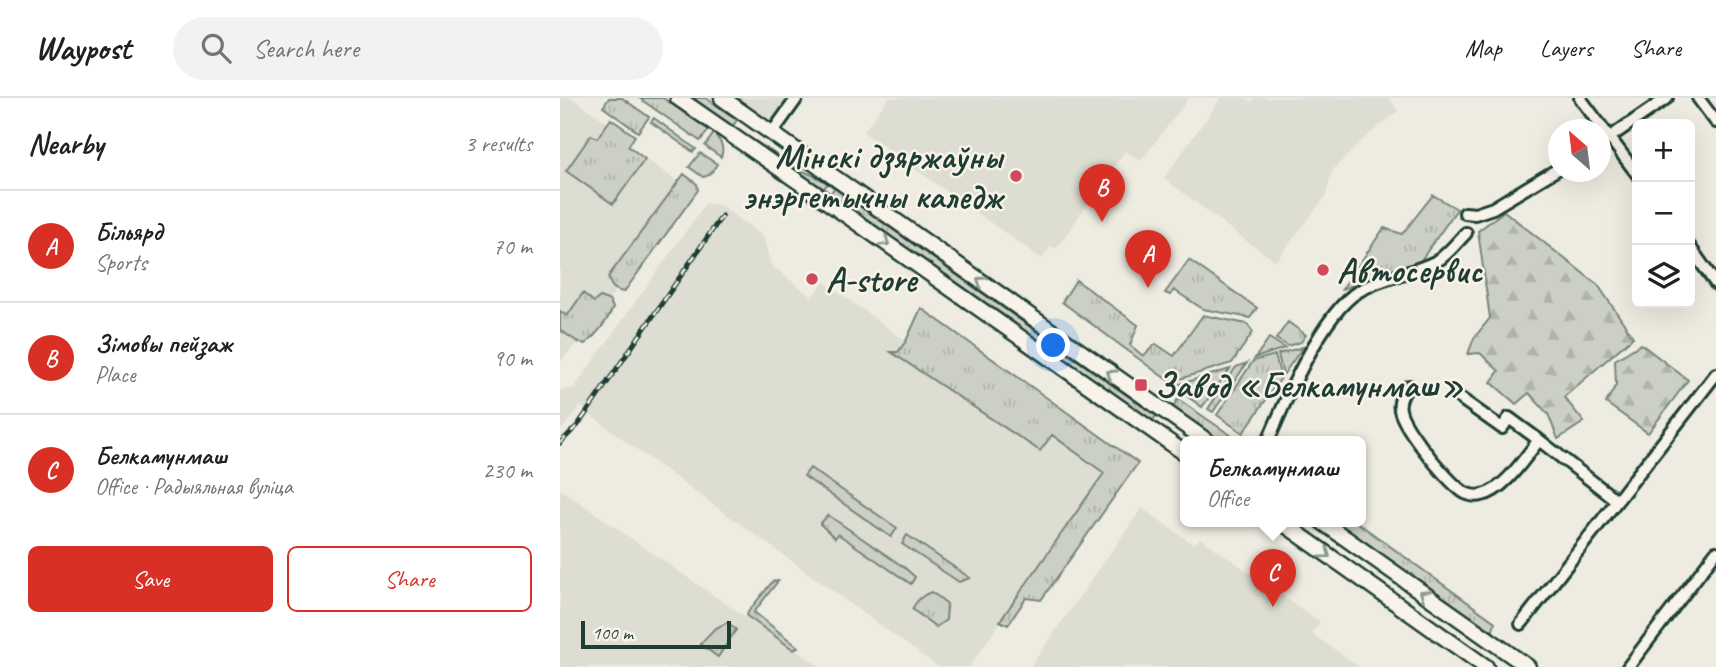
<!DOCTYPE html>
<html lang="en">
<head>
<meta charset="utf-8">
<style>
	:root { --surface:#fff; --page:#f2f2f2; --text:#202124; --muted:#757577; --line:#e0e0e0; --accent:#d93025 }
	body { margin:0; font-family:Caveat,sans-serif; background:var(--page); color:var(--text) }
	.controls { position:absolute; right:21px; top:21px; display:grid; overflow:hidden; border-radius:10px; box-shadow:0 7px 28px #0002 }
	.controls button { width:63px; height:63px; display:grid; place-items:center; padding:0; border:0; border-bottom:2px solid var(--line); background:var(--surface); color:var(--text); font:35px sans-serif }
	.compass { position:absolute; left:988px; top:21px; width:63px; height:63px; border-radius:50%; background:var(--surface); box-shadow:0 7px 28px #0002; rotate:332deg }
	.scale { position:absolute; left:21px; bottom:18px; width:150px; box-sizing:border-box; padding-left:7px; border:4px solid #1f3d34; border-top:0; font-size:19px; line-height:24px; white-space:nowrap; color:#1f3d34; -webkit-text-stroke:5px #f7f3e8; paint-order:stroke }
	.you { position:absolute; left:494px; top:248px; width:24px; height:24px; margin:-18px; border:5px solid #fff; border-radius:50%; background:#1a73e8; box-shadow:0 0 0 10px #1a73e833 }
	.badge { display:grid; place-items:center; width:46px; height:46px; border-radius:50%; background:var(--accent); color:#fff; font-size:23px; font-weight:700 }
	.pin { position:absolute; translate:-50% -58px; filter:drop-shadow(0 2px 4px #0008) }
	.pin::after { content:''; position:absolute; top:37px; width:24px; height:21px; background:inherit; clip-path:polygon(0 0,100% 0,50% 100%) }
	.popup { position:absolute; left:620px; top:338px; width:186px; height:91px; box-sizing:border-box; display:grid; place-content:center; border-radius:10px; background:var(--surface); filter:drop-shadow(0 2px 5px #0005); font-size:23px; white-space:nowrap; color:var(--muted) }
	.popup b { font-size:26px; color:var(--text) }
	.popup::after { content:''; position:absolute; left:50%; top:100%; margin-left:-14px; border:14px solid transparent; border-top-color:var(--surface) }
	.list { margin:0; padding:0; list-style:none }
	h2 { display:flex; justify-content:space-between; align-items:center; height:91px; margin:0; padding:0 28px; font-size:30px }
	h2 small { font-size:23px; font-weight:400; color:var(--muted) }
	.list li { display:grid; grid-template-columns:46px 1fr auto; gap:21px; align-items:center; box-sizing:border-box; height:112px; padding:0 28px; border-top:2px solid var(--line) }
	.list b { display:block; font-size:26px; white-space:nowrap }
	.list p { margin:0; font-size:23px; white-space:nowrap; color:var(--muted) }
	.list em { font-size:23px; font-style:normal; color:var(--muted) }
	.actions { display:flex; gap:14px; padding:21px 28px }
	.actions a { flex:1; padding:16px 0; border:2px solid var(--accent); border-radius:10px; text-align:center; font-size:24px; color:var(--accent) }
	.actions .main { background:var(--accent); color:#fff }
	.icon { flex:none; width:38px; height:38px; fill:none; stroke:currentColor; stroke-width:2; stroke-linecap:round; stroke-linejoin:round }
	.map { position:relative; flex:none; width:1156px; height:569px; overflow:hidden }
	header { display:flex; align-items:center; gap:42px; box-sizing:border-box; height:98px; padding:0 35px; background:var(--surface); border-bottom:2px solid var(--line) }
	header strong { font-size:33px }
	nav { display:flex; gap:38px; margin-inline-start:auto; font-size:24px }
	.search { width:490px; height:63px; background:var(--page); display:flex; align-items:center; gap:18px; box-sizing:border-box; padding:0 24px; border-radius:38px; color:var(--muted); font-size:26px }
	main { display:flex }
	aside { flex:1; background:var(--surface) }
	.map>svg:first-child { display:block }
	.built { fill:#ddddd2 }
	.grass { fill:url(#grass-tufts); stroke:#76867c; stroke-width:2 }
	.forest { fill:url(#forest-firs); stroke:#76867c; stroke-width:2 }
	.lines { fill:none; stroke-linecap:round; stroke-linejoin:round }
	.minor-casing { stroke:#1f3d34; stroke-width:16 }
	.major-casing { stroke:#1f3d34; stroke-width:19 }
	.minor { stroke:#f7f3e8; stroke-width:10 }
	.major { stroke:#f7f3e8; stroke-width:14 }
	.rail-casing { stroke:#1f3d34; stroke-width:5 }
	.rail { stroke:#f7f3e8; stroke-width:2.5; stroke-dasharray:8; stroke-linecap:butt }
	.oneway { stroke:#8b988e }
	.poi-dot { fill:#d1495b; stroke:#f7f3e8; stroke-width:2.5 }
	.labels { text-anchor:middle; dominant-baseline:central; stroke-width:5; stroke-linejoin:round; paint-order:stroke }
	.poi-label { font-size:35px; font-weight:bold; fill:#1f3d34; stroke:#f7f3e8; text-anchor:start }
</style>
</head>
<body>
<header>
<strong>Waypost</strong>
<div class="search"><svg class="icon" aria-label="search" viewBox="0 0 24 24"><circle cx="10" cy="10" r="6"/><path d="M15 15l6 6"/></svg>Search here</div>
<nav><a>Map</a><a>Layers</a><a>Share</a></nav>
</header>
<main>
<aside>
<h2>Nearby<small>3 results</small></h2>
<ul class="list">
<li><span class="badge">A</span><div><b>Більярд</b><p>Sports</p></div><em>70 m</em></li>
<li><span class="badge">B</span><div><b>Зімовы пейзаж</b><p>Place</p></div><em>90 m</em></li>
<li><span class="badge">C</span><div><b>Белкамунмаш</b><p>Office · Радыяльная вуліца</p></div><em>230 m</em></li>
</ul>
<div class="actions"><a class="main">Save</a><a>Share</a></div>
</aside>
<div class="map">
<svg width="1156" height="569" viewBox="0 0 1156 569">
	<defs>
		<pattern id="grass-tufts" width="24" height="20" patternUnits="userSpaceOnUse" patternTransform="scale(1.75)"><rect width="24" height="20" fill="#cccfc4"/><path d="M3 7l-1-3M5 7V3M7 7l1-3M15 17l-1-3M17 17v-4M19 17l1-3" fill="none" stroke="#afb3a9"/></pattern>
		<pattern id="forest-firs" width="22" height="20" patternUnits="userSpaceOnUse" patternTransform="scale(1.75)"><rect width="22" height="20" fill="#cccfc4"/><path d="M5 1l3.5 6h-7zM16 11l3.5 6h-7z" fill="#afb3a9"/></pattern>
	</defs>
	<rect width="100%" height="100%" fill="#eeece1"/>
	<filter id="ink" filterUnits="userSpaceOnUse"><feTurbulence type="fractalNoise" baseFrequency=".0143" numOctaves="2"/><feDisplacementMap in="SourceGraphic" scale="14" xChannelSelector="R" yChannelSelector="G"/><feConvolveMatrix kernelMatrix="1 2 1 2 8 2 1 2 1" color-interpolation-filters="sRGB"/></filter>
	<g filter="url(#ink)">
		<!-- built -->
		<path class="built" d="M0,0H12L48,25L44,31L128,91L22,239L0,264Z
			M178,0H237L215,26Z
			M329,0H629L581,63L565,53L496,151L491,148L482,161L303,34Z
			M661,0H686L692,4L695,0H829L838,13L801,43L772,73L766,98L716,163L689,145L604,80Z
			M146,105L160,107L203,138L211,167L252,199L264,184L346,243L492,337L545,375L409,569H378L75,350L33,319L21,308L0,333V293L14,290Z
			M0,391L157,500L261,569H0Z
			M582,410L634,447L640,440L760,524L752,536L800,569H470Z"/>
		<!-- grass -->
		<path class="grass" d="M49,0H62L89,19L78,34L43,9Z
			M79,0H103L149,32L140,43Z
			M131,0H146L177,22L172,29Z
			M94,20L136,51L133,54L91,24Z
			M51,21L75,38L68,48L85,61L53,106L6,73L31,37L37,40Z
			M154,35C160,43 165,49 161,59L145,48Z
			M192,41L238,71L255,78L268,85L262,93L191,42Z
			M140,55L157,66C153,72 151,78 143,79L129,69Z
			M124,76L137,86L138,92L64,194C53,192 51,189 48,179Z
			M274,90L596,318L591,325L269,98Z
			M873,97L897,111L859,165L782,191L824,130L842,136Z
			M629,162L697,210L690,220L643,211L614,192L610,197L605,195Z
			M516,182L578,227L570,247L583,258L596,246L614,258L643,217L687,226L693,234L672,265L610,284L502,204Z
			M23,195L34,204L40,199L50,203L53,210C46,225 38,236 25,246L18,244L0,232V213L7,218Z
			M361,210L578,365L481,502L466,500L448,527L440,523L544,375L492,337L480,353L331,254H338L346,243Z
			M728,224L746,237L741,244L728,248L716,241Z
			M709,240L725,250L695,260Z
			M743,249L723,277L718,256Z
			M715,257L721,280L683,335L657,317L693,263Z
			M687,265L653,314L648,311L676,269Z
			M670,271L642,309L613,288Z
			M618,301L679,343H658L612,310Z
			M250,370L337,430L331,439L244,378Z
			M268,417L345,470L355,479L351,486L278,436L275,440L260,426Z
			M774,423H795L935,524L933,533L910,519Z
			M347,437L410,480L399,484L342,446Z
			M213,483H218L194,514L238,549L234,552L187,518L188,514Z
			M371,494L380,500L387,506L386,522L376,529L352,511C357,502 361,498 371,494Z
			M168,524L176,532L158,559L140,546L154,531Z"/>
		<!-- forest -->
		<path class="forest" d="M944,113L1038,187L1073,239L1004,299L1024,324L998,341L988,316L969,295L956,306L931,284L939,273L920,255L908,256L914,240L930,220L918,133Z
			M1081,246L1128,282L1088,335L1046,305L1056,287L1055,262Z"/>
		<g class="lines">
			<defs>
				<path id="minor" d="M1020,0L1077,76
					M1138,0L1156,24
					M212,35L237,0
					M1040,46L1107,0
					M905,115L915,116L933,110L998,71
					M1130,149L1156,186
					M849,288C843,295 838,302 840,312C844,331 886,381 902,393C907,397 916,399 922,397C944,393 966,358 979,342
					M897,298L942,330L949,320L979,342L1056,402
					M708,343C725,303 763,214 799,193C823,179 851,176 875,164C886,159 897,144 906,135
					M961,526L1156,276
					M1068,569L1156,454"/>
				<path id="major" d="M118,0L262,100L626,356
					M162,0L647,343
					M720,423L926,569
					M761,423L968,569"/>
			</defs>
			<!-- minor casing -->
			<use href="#minor" class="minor-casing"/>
			<!-- major casing -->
			<use href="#major" class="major-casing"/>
			<!-- minor -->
			<use href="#minor" class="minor"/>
			<!-- major -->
			<use href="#major" class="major"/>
			<defs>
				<path id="rail" d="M0,345L18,327L162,118"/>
			</defs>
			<!-- rail casing -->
			<use href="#rail" class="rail-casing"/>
			<!-- rail -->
			<use href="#rail" class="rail"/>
		</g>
		<!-- one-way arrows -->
		<defs><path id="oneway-chevron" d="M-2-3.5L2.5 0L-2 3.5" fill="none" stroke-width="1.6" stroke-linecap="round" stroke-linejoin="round" transform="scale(1.75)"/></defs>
		<g class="oneway">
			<use href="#oneway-chevron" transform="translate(325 144) rotate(35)"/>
			<use href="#oneway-chevron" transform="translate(421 183) rotate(-145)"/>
			<use href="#oneway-chevron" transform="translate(551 276) rotate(-145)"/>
			<use href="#oneway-chevron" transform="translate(766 456) rotate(36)"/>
			<use href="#oneway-chevron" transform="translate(864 496) rotate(-145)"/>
		</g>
	</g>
	<!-- markers -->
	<g class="poi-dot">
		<circle cx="456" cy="78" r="7"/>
		<circle cx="763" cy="172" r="7"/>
		<circle cx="252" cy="181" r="7"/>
		<rect x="574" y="280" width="14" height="14" rx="3.5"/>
	</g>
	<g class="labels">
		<!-- poi labels -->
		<g class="poi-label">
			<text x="442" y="58" text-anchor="end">Мінскі дзяржаўны<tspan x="442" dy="40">энэргетычны каледж</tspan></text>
			<text x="777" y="172">Автосервис</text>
			<text x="266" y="181">А-store</text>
			<text x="595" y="287">Завод «Белкамунмаш»</text>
		</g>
	</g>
</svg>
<div class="controls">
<button>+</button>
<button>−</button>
<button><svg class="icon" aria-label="layers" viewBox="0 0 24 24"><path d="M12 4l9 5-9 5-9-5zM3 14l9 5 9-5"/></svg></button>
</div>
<svg class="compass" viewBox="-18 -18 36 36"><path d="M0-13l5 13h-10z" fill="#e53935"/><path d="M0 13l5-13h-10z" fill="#757577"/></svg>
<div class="scale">100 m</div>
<div class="you"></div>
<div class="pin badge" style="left:588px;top:190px">A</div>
<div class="pin badge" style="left:542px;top:124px">B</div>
<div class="pin badge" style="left:713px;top:509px">C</div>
<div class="popup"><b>Белкамунмаш</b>Office</div>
</div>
</main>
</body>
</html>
